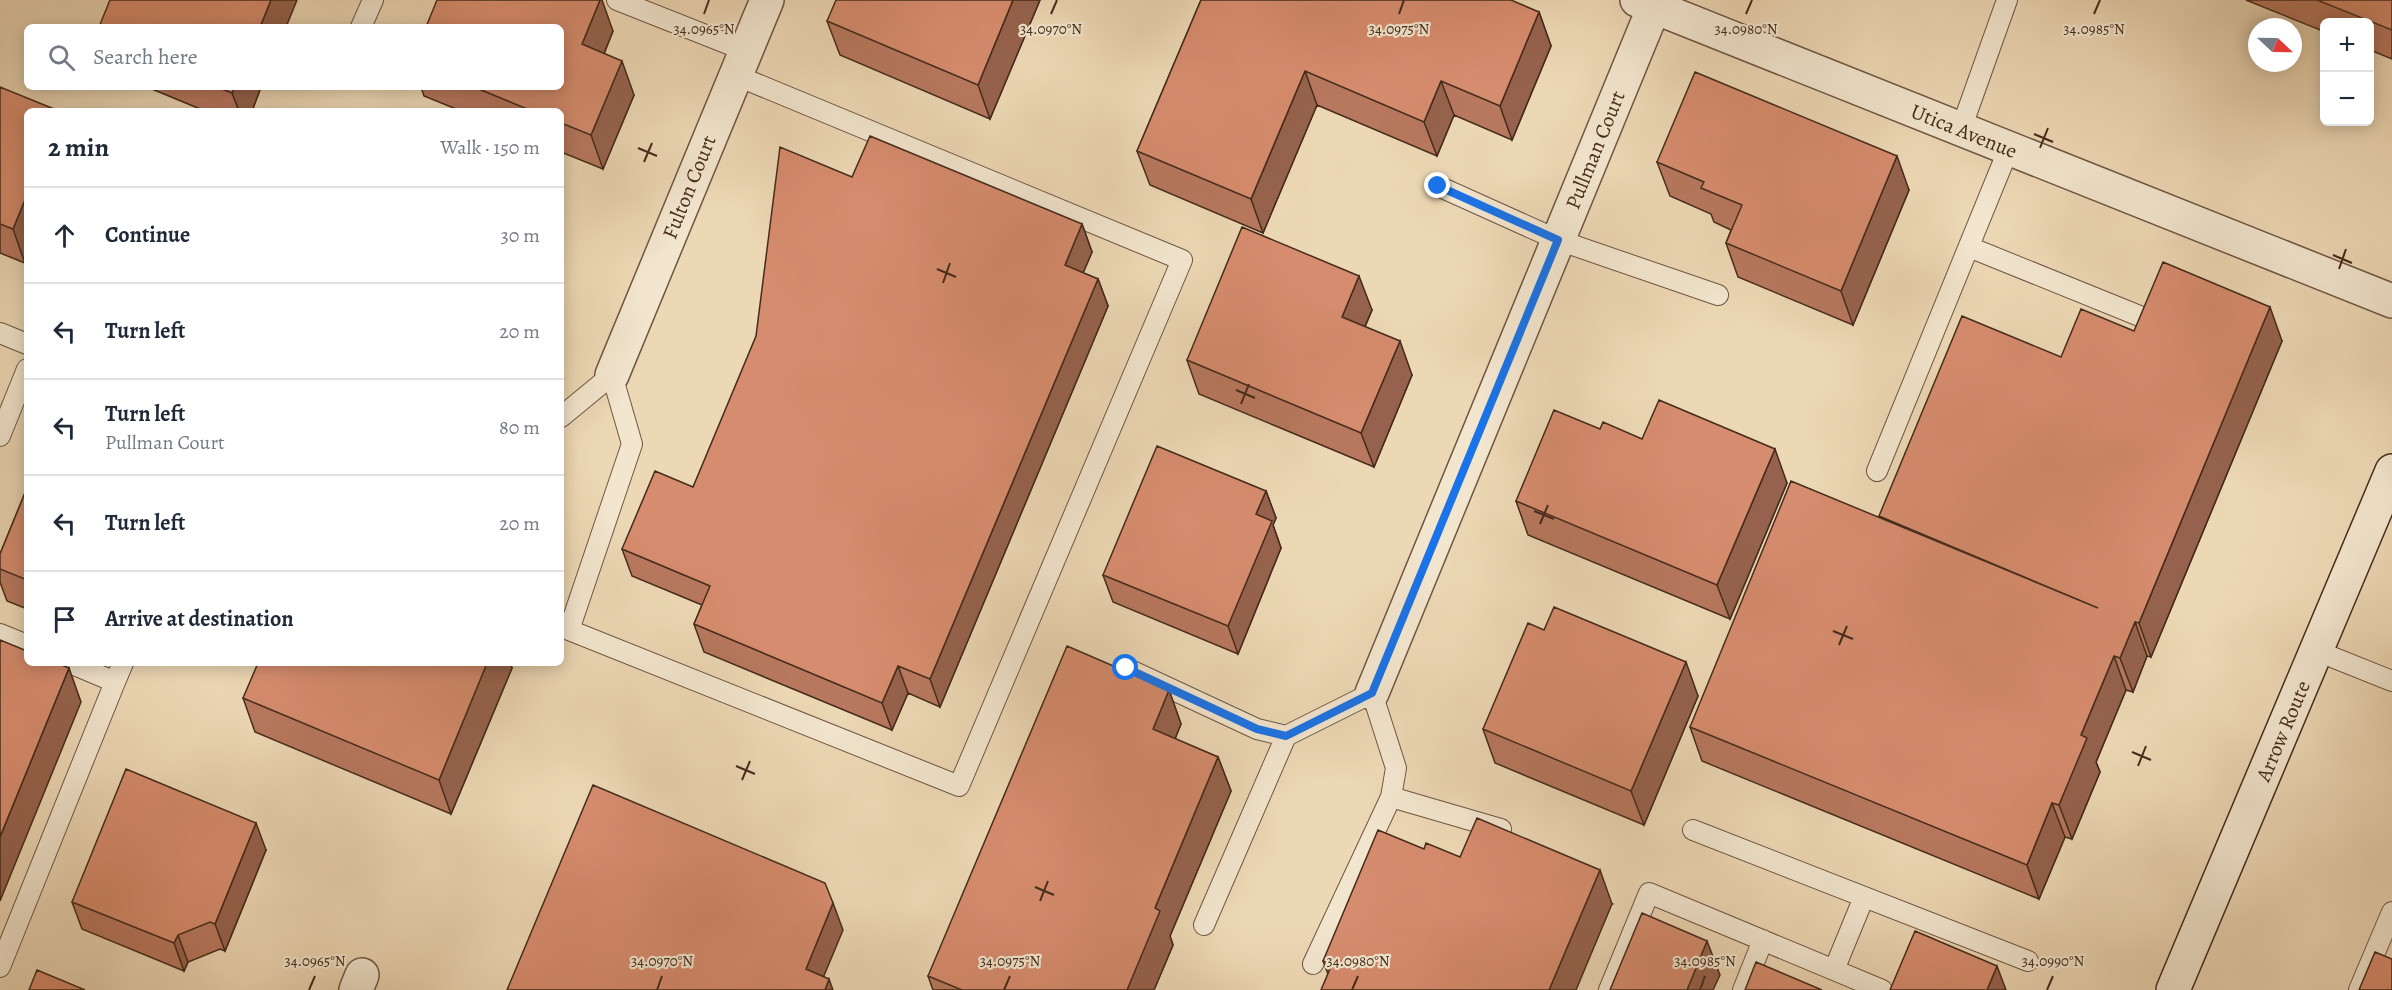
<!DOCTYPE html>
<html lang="en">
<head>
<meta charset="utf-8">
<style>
	:root { --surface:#fff; --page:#f2f2f3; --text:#1f2937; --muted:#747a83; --line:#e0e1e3 }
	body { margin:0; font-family:Alegreya,serif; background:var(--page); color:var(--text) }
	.controls { position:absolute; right:18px; top:18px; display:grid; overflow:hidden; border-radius:9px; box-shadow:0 3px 15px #0003 }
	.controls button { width:54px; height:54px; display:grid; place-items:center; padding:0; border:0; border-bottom:2px solid var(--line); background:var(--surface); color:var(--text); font:30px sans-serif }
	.compass { position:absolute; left:2248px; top:18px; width:54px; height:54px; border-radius:50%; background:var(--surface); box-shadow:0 3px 15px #0003; rotate:112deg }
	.stop { position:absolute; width:18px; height:18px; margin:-14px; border:4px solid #1a73e8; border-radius:50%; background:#fff }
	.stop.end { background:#1a73e8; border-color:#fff; box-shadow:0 2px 6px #0008 }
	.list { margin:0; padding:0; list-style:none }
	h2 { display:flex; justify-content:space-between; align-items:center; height:78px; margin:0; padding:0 24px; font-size:26px }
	h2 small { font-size:20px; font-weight:400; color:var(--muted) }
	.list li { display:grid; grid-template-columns:39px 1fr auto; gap:18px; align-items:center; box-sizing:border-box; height:96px; padding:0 24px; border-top:2px solid var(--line) }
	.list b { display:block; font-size:22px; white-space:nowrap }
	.list p { margin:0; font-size:20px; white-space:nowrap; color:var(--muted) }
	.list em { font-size:20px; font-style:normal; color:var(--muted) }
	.icon { flex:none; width:33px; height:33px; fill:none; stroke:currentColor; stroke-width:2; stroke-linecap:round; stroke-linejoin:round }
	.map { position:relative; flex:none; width:2392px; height:990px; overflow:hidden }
	.search { position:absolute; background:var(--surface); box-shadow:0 3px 15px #0003; left:24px; top:24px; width:540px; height:66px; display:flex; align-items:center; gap:15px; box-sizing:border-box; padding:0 21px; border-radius:9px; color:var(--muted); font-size:22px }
	.panel { position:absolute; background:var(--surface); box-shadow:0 3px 15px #0003; left:24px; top:108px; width:540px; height:558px; border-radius:9px }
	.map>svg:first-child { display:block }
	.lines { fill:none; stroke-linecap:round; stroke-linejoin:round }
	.lane-casing { stroke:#6f5642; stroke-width:22 }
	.street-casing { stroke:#6f5642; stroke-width:36 }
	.secondary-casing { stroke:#452b1b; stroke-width:36 }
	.lane { stroke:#f3e6cf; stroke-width:20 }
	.street { stroke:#f3e6cf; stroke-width:33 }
	.secondary { stroke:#f3e6cf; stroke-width:33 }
	.wall { fill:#b8785f; stroke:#452b1b; stroke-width:1.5 }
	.shaded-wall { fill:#96624d; stroke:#452b1b; stroke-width:1.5 }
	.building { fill:#d68c6e; stroke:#452b1b; stroke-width:1.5 }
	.route { stroke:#1a73e8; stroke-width:8 }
	.ticks { fill:none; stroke:#452b1b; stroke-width:2 }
	.labels { text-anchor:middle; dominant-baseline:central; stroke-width:4.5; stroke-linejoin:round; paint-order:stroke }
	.street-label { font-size:21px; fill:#452b1b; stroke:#f3e6cf }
	.ticks-label { font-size:15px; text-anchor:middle; fill:#452b1b; stroke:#f3e6cf; stroke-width:4.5; stroke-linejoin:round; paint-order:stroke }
</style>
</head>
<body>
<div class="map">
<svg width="2392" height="990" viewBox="0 0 2392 990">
	<rect width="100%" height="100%" fill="#edd8b5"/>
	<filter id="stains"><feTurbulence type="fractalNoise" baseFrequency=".00333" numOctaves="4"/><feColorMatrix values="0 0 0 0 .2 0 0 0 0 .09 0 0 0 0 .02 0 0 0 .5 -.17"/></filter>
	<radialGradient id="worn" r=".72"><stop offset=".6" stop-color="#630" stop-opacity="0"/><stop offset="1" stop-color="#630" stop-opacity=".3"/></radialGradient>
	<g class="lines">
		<defs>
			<path id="lane" d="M617,0L746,51
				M361,27L373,0
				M1961,129L2007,0
				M1438,186L1558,240L1718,295
				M1969,247L2142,317
				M0,333L27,344
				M561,417L612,375L632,444L569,630L959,786L1182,260L735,75
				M0,436L27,369
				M1877,471L2009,148
				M0,634L27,645
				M2317,651L2392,681
				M70,663L115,682L123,663
				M1126,668L1257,729L1286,736L1372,693L1396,768L1391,797L1313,964
				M1391,797L1501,829
				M1693,830L2028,961
				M1204,925L1286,736
				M0,967L115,682
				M1834,970L1864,897
				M1609,990L1649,893L1882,990
				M1743,990L1763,940
				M2359,990L2392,912"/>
			<path id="street" d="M1637,0L2392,301
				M612,375L767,0
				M1372,693L1654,7
				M356,990L362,975"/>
			<path id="secondary" d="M2173,990L2392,471"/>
		</defs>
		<!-- lane casing -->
		<use href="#lane" class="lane-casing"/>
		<!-- street casing -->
		<use href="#street" class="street-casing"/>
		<!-- secondary casing -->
		<use href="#secondary" class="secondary-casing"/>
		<!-- lane -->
		<use href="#lane" class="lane"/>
		<!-- street -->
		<use href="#street" class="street"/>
		<!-- secondary -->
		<use href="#secondary" class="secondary"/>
	</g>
	<!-- wall -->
	<path class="wall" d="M1040,0L990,119L840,55L827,21Z
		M1201,0L1539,12L1551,46L1512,140L1454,115L1437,156L1317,105L1263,233L1150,185L1137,151Z
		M2246,0H2392V59L2370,50V22H2325V32Z
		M613,31L604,54L634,95L603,169L561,152V111H461L424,96L421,87H561Z
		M0,87L25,263L0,253Z
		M147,87H261L252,111H205Z
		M1657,162L1909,190L1853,325L1738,277L1726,243L1731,230L1714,222L1711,214L1670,196Z
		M852,177L1082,224L1092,252L1083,273L1098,279L1108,306L940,707L908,693L892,730L704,652L694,624L702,605L632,576L622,549L693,487Z
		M1372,310L1365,327L1412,375L1374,467L1199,394L1187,360Z
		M2134,331L2282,341L2151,657L2147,656L2133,692L2126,690L2096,762L2100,772L2072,839L2065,837L2039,899L1702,761L1690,727L1880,518L1879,516L2061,357Z
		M1600,429L1642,439L1787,483L1730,619L1528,535L1516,501Z
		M27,488V609L7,601L0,582V554Z
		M1266,491L1276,518L1273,525L1281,548L1238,654L1113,602L1103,575Z
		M1544,630L1698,696L1644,825L1495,763L1483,729Z
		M512,668L451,814L255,732L243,698Z
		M1169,690L1181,724L1175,739L1218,757L1231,791L1170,936L1173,945L1154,990H933L928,976Z
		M1424,849L1460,857L1612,904L1328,974L1323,961Z
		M266,850L225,951L220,949L188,962L184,971L82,929L72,902Z"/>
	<!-- shaded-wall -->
	<path class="shaded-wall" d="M271,0H297L286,27H260Z
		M600,0H602L613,31L594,78L582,44Z
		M1013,0H1040L990,119L978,85Z
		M1539,12L1551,46L1512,140L1500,106Z
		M622,61L634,95L603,169L591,135Z
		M1305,71L1317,105L1263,233L1251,199Z
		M1441,81L1454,115L1437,156L1424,122Z
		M235,87H261L252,111H239L232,93Z
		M1897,156L1909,190L1853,325L1841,291Z
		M27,195V259L25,263L13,229Z
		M1082,224L1092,252L1075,292L1065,265Z
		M1359,276L1372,310L1354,351L1342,317Z
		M1098,279L1108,306L940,707L930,679Z
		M2270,307L2282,341L2151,657L2139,623Z
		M1400,341L1412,375L1374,467L1361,433Z
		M1775,449L1787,483L1730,619L1717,585Z
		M1266,491L1276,518L1273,525L1281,548L1238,654L1228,626L1256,514Z
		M2135,622L2147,656L2133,692L2120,658Z
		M2114,656L2126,690L2096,762L2100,772L2072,839L2059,805L2081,735Z
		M1686,662L1698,696L1644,825L1631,791Z
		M487,663H510L512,668L451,814L439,780Z
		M898,666L908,693L892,730L882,703Z
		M69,668L81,702L0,901V837Z
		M1169,690L1181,724L1165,763L1153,729Z
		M1218,757L1231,791L1170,936L1173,945L1154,990H1127L1155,908Z
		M2052,803L2065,837L2039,899L2027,865Z
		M256,823L266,850L225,951L215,924Z
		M1600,870L1612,904L1576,990H1549Z
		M833,903L843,930L818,990L806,969Z
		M178,935L188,962L184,971L174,943Z
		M1707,941L1720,975L1713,990H1687Z
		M1997,966L2006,990H1987Z
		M829,979L833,990H825Z"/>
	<!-- building -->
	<path class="building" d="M110,0H271L260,27H99Z
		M437,0H600L582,44L622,61L591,135L561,123V111H532L474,87H561V27H426Z
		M836,0H1013L978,85L827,21Z
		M1201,0H1511L1539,12L1500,106L1441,81L1424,122L1305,71L1251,199L1137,151Z
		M2317,0H2392V30Z
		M1695,72L1897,156L1841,291L1726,243L1742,205L1701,188L1704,182L1657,162Z
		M0,87L59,111H27V195L13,229L0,224Z
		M217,87H235L232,93Z
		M870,136L1082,224L1065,265L1098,279L930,679L898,666L882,703L694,624L710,586L622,549L655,471L693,487L756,336L780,147L852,177Z
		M1242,227L1359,276L1342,317L1400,341L1361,433L1187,360Z
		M2163,262L2270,307L2139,623L2135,622L2120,658L2114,656L2081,735L2087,738L2059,805L2052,803L2027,865L1690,727L1791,481L2098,608L1879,516L1962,316L2061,357L2081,309L2134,331Z
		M1659,400L1775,449L1717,585L1516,501L1554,410L1600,429L1603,422L1642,439Z
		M1157,446L1266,491L1256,514L1272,521L1228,626L1103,575Z
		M27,488V580L0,569V554Z
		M1554,607L1686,662L1631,791L1483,729L1528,623L1544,630Z
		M0,640L27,651V663H57L69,668L0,837Z
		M1067,646L1169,690L1153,729L1218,757L1155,908L1160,911L1127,990H962L928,976Z
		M258,663H487L439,780L243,698Z
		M126,769L256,823L215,924L210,922L178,935L174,943L72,902Z
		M593,785L825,883L833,903L806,969L829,979L825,990H507Z
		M1477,818L1600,870L1549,990H1321L1332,964L1323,961L1378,830L1424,849L1426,843L1460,857Z
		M1642,913L1707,941L1687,990H1610Z
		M1915,931L1997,966L1987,990H1890Z
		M2375,952L2392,959V990H2359Z
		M1756,962L1822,990H1745Z
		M37,970L85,990H29Z"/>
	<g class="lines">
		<!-- route -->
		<path class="route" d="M1126,668L1257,729L1286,736L1372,693L1558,240L1438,186"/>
	</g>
	<!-- ticks -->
	<path class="ticks" d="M704,14L709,0M1051,14L1057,0M1399,14L1404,0M1746,14L1752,0M2094,14L2100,0M2034,134L2053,142M638,148L657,156M2040,148L2048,128M644,162L652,143M2333,255L2352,263M937,269L956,277M2339,269L2346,249M943,283L950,263M1236,390L1255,398M1241,404L1249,384M1534,511L1554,519M1540,524L1548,505M1833,631L1853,639M1839,645L1847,626M2132,752L2151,760M736,766L755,774M2138,766L2146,746M742,780L750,761M1035,887L1054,895M1040,901L1048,881M309,990L315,976M657,990L662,976M1004,990L1010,976M1352,990L1358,976M1700,990L1705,976M2047,990L2053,976"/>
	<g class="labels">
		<!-- street labels -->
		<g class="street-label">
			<text transform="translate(1964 131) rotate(22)">Utica Avenue</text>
			<text transform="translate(1595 150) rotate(-68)">Pullman Court</text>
			<text transform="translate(689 187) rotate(-68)">Fulton Court</text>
			<text transform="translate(2283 731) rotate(-67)">Arrow Route</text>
		</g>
	</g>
	<g class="ticks-label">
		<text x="704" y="34">34.0965°N</text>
		<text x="1051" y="34">34.0970°N</text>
		<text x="1399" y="34">34.0975°N</text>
		<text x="1746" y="34">34.0980°N</text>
		<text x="2094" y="34">34.0985°N</text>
		<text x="315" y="966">34.0965°N</text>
		<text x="662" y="966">34.0970°N</text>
		<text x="1010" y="966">34.0975°N</text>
		<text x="1358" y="966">34.0980°N</text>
		<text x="1705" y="966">34.0985°N</text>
		<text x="2053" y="966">34.0990°N</text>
	</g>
	<rect width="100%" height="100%" filter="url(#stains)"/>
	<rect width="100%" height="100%" fill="url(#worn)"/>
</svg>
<div class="controls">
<button>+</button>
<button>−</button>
</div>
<svg class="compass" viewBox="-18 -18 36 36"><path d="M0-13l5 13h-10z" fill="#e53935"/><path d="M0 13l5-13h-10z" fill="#747a83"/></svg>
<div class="stop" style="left:1126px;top:668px"></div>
<div class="stop end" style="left:1438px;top:186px"></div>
<div class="search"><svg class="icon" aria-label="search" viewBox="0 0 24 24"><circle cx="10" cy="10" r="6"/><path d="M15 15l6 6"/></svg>Search here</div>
<section class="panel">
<h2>2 min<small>Walk · 150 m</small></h2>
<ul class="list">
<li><svg class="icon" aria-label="ahead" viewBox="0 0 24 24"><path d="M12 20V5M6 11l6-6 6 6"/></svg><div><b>Continue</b></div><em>30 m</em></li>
<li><svg class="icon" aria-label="left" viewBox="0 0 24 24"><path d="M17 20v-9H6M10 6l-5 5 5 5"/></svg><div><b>Turn left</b></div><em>20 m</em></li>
<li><svg class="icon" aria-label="left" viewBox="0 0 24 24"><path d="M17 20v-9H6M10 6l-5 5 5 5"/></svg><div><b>Turn left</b><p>Pullman Court</p></div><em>80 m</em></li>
<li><svg class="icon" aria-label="left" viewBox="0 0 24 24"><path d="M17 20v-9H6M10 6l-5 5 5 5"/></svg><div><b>Turn left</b></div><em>20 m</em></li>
<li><svg class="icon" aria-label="arrive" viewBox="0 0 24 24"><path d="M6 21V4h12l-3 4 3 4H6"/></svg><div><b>Arrive at destination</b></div></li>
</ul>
</section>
</div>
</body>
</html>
